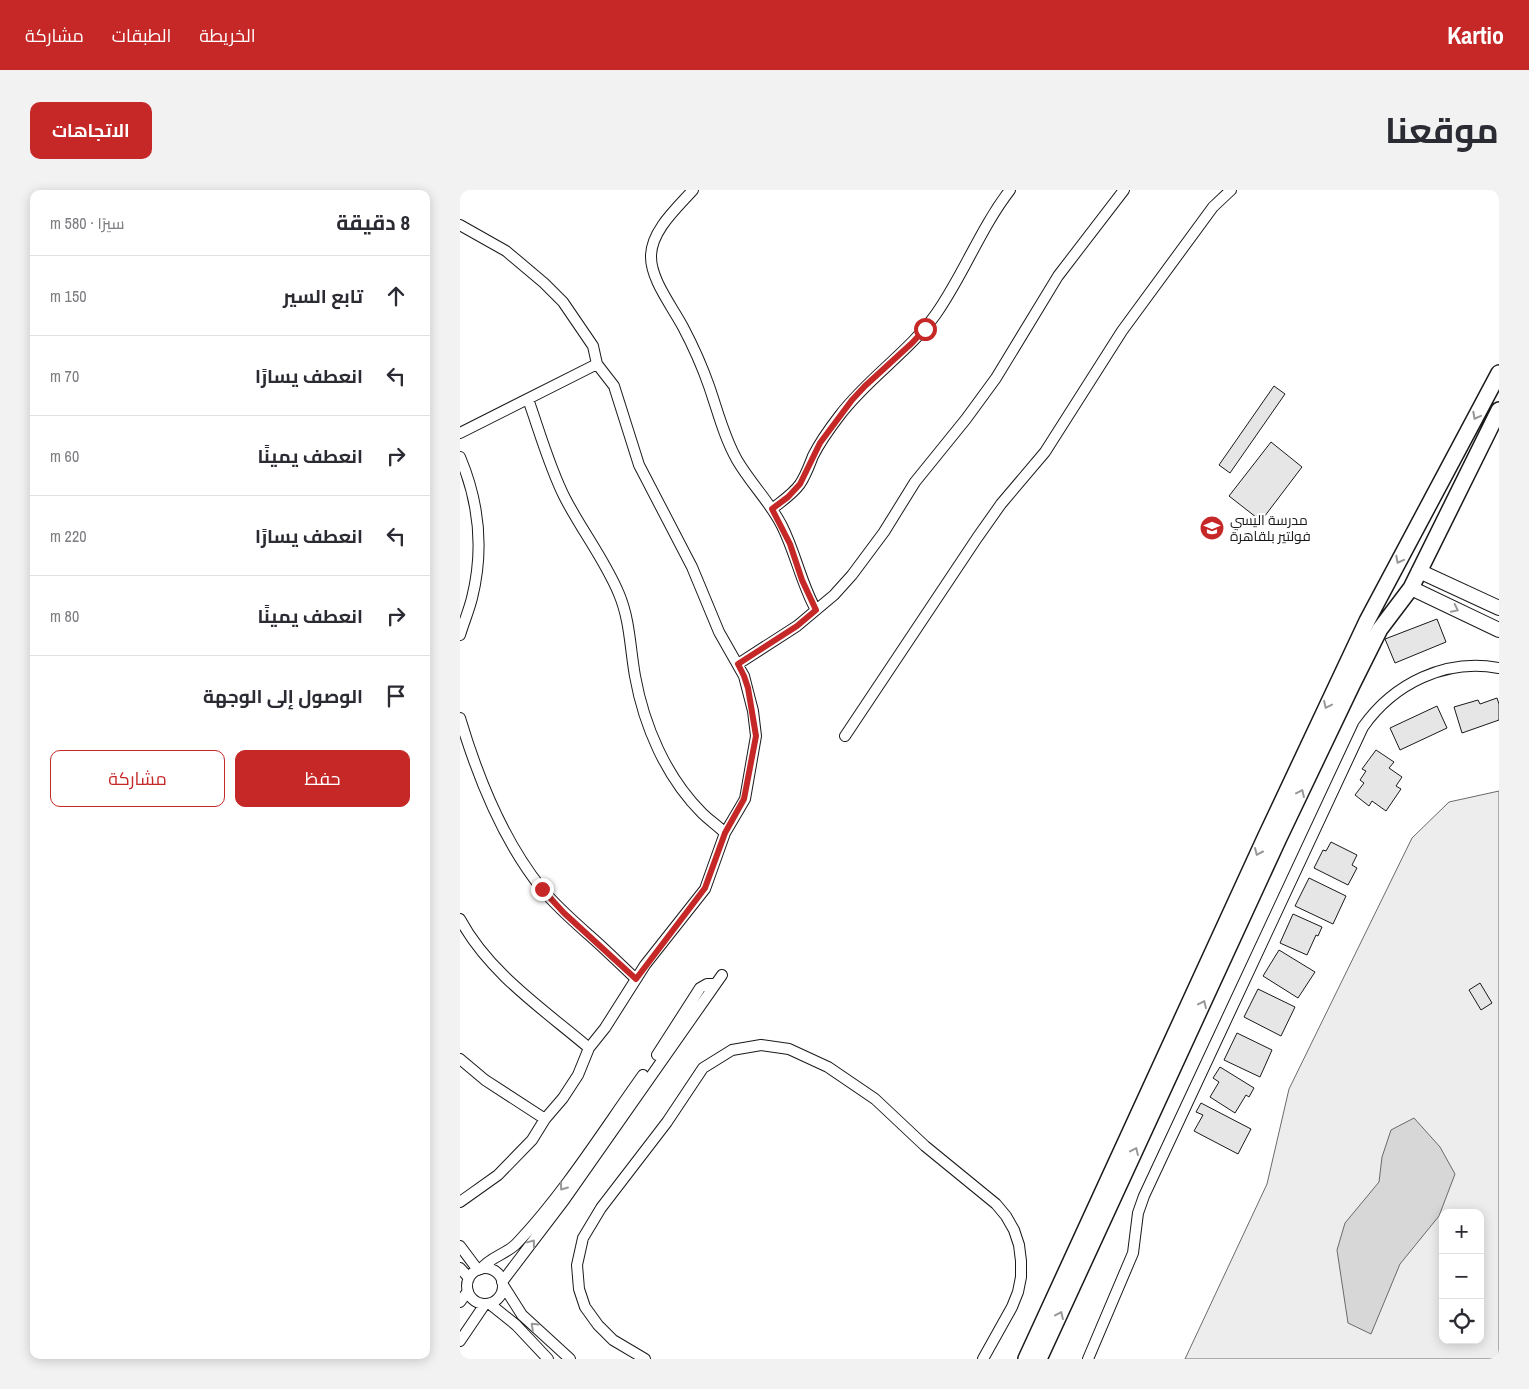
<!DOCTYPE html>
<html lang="ar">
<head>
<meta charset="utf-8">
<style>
	:root { --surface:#fff; --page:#f2f2f3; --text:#2b2b33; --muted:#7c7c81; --line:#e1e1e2; --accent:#c62828 }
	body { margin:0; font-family:"Archivo Narrow",Cairo,sans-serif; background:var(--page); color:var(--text); direction:rtl }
	.controls { position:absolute; right:15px; bottom:15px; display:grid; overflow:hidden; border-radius:10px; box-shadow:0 2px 12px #0003 }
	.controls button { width:45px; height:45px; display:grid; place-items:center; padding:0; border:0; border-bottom:1px solid var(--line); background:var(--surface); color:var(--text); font:25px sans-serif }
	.stop { position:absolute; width:15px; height:15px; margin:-11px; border:4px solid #c62828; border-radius:50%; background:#fff }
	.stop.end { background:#c62828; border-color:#fff; box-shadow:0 1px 5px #0008 }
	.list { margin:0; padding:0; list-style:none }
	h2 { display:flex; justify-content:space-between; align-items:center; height:65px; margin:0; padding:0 20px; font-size:21px }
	h2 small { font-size:16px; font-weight:400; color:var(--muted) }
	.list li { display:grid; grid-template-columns:32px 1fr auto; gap:15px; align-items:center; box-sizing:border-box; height:80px; padding:0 20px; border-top:1px solid var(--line) }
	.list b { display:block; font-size:19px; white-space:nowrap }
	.list em { font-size:16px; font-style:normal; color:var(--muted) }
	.actions { display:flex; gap:10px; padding:15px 20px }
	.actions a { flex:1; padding:11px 0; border:1px solid var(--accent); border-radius:10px; text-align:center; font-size:18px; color:var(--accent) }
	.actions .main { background:var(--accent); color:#fff }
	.icon { flex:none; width:28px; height:28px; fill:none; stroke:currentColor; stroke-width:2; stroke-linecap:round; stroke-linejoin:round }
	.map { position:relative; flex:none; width:1039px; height:1169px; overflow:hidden; direction:ltr; border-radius:10px }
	header { display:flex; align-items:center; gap:30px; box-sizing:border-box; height:70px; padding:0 25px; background:var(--accent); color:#fff }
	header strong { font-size:24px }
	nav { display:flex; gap:28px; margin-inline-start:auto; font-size:18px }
	.intro { display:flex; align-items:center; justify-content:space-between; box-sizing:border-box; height:120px; padding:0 30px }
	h1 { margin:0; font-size:35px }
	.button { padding:12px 22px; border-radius:10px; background:var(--accent); color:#fff; font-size:18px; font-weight:700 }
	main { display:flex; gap:30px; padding:0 30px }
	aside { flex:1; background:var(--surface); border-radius:10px; box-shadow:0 2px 12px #0003 }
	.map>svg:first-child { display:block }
	.built { fill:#ededed; stroke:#6a6a6a; fill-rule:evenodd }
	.water { fill:#d7d7d7; stroke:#6a6a6a }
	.building { fill:#e6e6e6; stroke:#1a1a1a }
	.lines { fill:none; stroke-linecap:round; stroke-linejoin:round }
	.street-casing { stroke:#1a1a1a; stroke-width:12 }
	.secondary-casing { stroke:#1a1a1a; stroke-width:16 }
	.primary-casing { stroke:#1a1a1a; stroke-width:18 }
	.street { stroke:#fff; stroke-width:10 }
	.secondary { stroke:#fff; stroke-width:14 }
	.primary { stroke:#fff; stroke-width:15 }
	.oneway { stroke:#989898 }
	.route { stroke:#c62828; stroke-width:6 }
	.labels { text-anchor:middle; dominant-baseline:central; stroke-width:4; stroke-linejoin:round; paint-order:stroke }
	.poi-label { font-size:14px; fill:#1a1a1a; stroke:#fff; text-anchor:start }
</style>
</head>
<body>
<header>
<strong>Kartio</strong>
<nav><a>الخريطة</a><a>الطبقات</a><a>مشاركة</a></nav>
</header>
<div class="intro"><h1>موقعنا</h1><a class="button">الاتجاهات</a></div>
<main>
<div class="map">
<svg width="1039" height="1169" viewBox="0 0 1039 1169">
	<rect width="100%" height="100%" fill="#fff"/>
	<!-- built -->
	<path class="built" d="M1039,601V1169H725L807,994L829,899L952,648L989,612ZM983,1023H1020V1150H983Z"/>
	<!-- water -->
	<path class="water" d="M954,928L980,957L995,984L979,1026L940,1074L911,1144L888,1133L877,1060L885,1033L919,992L922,967L931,940Z"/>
	<!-- building -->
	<path class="building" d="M814,196L825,204L770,283L759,275Z
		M811,252L842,277L801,331L769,306Z
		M977,429L986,452L935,473L925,449Z
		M1037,508L1039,514V530L1002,543L994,517L1018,510L1020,514Z
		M977,516L987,538L940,560L930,538Z
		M916,560L934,572L929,578L942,587L936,596L941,599L926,621L912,611L909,616L895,605L904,593L900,590L906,581L902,579Z
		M871,652L897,665L892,675L897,678L888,695L854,678L863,660L866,661Z
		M849,688L886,706L873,734L835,716Z
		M833,724L862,737L858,746L856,745L847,765L820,753Z
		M819,760L855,782L838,808L803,786Z
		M1020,793L1032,813L1021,820L1009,800Z
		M798,799L835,817L821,846L784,827Z
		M777,843L812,860L800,887L764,870Z
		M760,877L794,898L789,907L786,905L775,923L750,907L759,892L753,888Z
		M741,913L791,939L778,964L734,941L743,925L736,922Z"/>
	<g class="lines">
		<defs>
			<path id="street" d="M233,0C217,18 192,40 191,65C190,89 212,116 223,137C233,156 242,176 249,196C258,222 264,247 277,270C291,294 310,312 322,336C336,364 341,393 356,420
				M0,35L46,61L84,93L103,112L133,156L137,174L154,196L179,275L232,377L259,442L284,486L293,521L296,546L285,609L265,643L245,699L185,775L145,838L129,858L118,885L103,908L85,929L72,950L38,985L0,1012
				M68,209C79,240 90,279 105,308C122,341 145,370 159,404C170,430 170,458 175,486C184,536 206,587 242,623C249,630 258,636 265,643
				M0,243L137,174
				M0,267C19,312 24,360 12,408C9,420 4,432 0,445
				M312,319C322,311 333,304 340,294C346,285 349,276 353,266C360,252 370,238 380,225C408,188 449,162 476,124C504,84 520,39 550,0
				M278,474L337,436L374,405L392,385L424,342L455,292L506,229L536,188L598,86L664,0
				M0,528C17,585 44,652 82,699C96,716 112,730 129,745C145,759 160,774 176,789
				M385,546L517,348L541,314L585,262L662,141L753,17L771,0
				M0,729C29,783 83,819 129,858
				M197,865L240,798L247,794H255
				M0,869L25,890L85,929
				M0,1056L18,1080
				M0,1078L9,1088
				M7 1096a18 18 0 1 1 36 0a18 18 0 1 1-36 0Z
				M21,1079C31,1066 48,1064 58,1052C105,1002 143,941 183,885
				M42,1092L105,1009L262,785
				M43,1095L62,1125L110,1169
				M0,1112L8,1101
				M30,1114L56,1135L88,1169
				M0,1151L25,1114
				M185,1169L153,1150L138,1135L125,1117L119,1099L117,1075L123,1048L141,1018L207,932L243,878L272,860L301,855L329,859L368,877L415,909L465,956L536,1014L546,1026L554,1040L559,1055L561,1071V1087L558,1102L552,1117L523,1169
				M628,1169L673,1063L678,1023L684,1006L903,537C934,493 986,468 1039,478"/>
			<path id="secondary" d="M959,381L1039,418
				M951,398L1039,440"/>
			<path id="primary" d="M566,1169L805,648L907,431L1039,183
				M579,1169L818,650L892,495L920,439L951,398L1039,220"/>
		</defs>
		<!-- street casing -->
		<use href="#street" class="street-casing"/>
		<!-- secondary casing -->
		<use href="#secondary" class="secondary-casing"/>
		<!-- primary casing -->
		<use href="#primary" class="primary-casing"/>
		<!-- street -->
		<use href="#street" class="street"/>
		<!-- secondary -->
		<use href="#secondary" class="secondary"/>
		<!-- primary -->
		<use href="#primary" class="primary"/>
	</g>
	<!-- one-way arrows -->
	<defs><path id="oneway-chevron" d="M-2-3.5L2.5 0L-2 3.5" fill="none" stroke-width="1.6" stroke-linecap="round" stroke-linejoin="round" transform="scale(1.25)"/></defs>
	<g class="oneway">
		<use href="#oneway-chevron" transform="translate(1016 226) rotate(118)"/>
		<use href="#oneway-chevron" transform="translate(939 370) rotate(118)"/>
		<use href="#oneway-chevron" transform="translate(995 419) rotate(26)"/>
		<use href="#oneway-chevron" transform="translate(867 515) rotate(115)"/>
		<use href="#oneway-chevron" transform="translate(841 603) rotate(-65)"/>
		<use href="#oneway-chevron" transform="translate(798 662) rotate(114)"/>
		<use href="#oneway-chevron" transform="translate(743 814) rotate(-65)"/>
		<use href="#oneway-chevron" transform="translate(675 961) rotate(-65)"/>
		<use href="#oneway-chevron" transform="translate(103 997) rotate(126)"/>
		<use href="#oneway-chevron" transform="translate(72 1053) rotate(-53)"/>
		<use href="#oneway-chevron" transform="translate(600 1125) rotate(-65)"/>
		<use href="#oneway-chevron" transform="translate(74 1136) rotate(-137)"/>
	</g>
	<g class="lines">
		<!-- route -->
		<path class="route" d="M82,699L104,723L176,789L245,698L265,643L284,609L296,546L288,498L284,486L278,474L337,436L356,420L342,390L330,354L312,319L328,307L340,294L360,253L392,210L405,196L452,153L465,139"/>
	</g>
	<!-- icons -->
	<defs>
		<symbol id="school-disc" viewBox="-11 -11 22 22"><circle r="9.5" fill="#c62828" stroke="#fff"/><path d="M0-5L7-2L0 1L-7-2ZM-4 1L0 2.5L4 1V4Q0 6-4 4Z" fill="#fff"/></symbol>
	</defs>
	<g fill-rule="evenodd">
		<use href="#school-disc" x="738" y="324" width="28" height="28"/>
	</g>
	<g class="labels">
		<!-- poi labels -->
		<g class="poi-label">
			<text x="770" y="330">مدرسة اليسي<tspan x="770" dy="16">فولتير بلقاهرة</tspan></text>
		</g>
	</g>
</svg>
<div class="controls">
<button>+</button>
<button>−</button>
<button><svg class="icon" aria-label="locate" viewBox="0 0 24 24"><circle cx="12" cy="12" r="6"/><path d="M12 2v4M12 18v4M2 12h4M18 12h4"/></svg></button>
</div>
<div class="stop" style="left:465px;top:139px"></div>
<div class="stop end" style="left:82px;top:699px"></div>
</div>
<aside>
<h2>8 دقيقة<small>سيرًا · 580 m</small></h2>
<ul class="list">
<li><svg class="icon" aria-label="ahead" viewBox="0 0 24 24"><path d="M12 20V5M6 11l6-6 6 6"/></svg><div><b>تابع السير</b></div><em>150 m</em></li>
<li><svg class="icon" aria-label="left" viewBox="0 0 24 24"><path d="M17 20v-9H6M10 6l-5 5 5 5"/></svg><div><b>انعطف يسارًا</b></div><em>70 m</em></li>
<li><svg class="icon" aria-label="right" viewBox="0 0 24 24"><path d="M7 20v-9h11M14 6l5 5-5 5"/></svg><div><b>انعطف يمينًا</b></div><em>60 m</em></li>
<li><svg class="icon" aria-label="left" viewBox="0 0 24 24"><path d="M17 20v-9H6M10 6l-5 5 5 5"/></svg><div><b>انعطف يسارًا</b></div><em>220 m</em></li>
<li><svg class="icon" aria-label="right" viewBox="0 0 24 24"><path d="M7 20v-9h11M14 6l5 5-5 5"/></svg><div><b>انعطف يمينًا</b></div><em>80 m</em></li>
<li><svg class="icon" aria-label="arrive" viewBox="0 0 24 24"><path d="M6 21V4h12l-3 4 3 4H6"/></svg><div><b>الوصول إلى الوجهة</b></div></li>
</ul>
<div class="actions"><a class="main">حفظ</a><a>مشاركة</a></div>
</aside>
</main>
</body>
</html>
